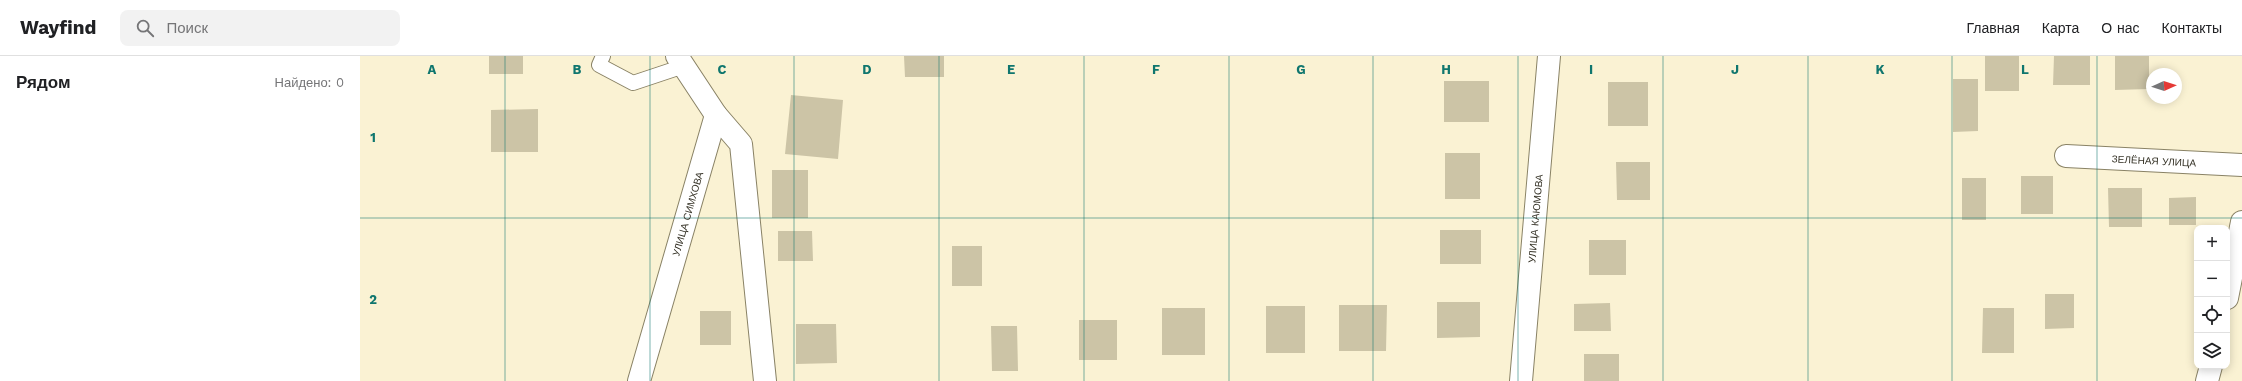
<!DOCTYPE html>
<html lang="ru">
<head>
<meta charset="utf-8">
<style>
	:root { --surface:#fff; --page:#f2f2f2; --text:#202124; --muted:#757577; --line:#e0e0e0 }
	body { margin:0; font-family:"Work Sans",sans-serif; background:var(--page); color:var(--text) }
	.controls { position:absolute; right:12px; bottom:12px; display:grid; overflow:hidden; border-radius:8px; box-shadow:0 2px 10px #0003 }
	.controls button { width:36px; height:36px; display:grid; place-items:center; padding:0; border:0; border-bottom:1px solid var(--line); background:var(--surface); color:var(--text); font:20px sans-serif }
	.compass { position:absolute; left:1786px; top:12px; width:36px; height:36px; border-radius:50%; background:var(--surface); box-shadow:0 2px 10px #0003; rotate:87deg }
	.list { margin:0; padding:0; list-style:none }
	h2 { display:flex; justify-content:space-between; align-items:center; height:52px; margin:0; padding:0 16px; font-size:17px }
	h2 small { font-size:13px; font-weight:400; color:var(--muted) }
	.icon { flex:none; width:22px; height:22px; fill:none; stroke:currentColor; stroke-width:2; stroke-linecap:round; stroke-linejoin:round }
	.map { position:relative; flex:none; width:1882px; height:325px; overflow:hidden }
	header { display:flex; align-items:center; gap:24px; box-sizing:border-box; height:56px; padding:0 20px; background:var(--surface); border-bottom:1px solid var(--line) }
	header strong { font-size:19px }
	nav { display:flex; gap:22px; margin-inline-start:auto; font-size:14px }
	.search { width:280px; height:36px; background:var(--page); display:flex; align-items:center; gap:10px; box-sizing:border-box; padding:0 14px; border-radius:8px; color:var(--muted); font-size:15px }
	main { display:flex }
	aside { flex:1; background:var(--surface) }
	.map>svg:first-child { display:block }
	.building { fill:#ccc4a6 }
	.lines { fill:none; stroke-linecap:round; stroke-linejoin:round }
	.service-casing { stroke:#898265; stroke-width:16 }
	.minor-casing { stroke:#898265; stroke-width:24 }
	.service { stroke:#fff; stroke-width:14 }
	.minor { stroke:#fff; stroke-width:22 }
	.grid { fill:none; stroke:#0f766e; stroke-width:1; stroke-opacity:0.55 }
	.labels { text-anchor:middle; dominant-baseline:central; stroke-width:3; stroke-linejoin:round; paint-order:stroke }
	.street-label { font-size:10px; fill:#343125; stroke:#faf2d3 }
	.grid-label { font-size:13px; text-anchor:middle; font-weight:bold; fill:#0f766e; stroke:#faf2d3; stroke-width:3; stroke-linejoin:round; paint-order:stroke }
</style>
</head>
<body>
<header>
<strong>Wayfind</strong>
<div class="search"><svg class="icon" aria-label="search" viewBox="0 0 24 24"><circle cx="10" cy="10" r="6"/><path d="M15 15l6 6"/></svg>Поиск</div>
<nav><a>Главная</a><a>Карта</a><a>О нас</a><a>Контакты</a></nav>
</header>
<main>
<aside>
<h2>Рядом<small>Найдено: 0</small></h2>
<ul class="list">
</ul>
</aside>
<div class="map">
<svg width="1882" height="325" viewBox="0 0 1882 325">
	<rect width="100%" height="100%" fill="#faf2d3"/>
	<!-- building -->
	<path class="building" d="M129,0H163V18H129Z
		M544,0H584V21H545Z
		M1625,0H1659V35H1625Z
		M1694,0H1730V29H1693Z
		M1755,0H1789V33L1755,34Z
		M1593,23H1618V75L1593,76Z
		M1084,25H1129V66H1084Z
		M1248,26H1288V70H1248Z
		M431,39L483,44L478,103L425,98Z
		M178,53V96H131V54Z
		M1085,97H1120V143H1085Z
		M1256,106H1290V144H1257Z
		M412,114H448V162H412Z
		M1661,120H1693V158H1661Z
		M1602,122H1626V164H1602Z
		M1748,132H1782V171H1749Z
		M1836,141V169H1809V142Z
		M1080,174H1121V208H1080Z
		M418,175H452L453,205H418Z
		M1229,184H1266V219H1229Z
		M592,190H622V230H592Z
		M1685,238H1714V272L1685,273Z
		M1077,246H1120V281L1077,282Z
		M1250,247L1251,275H1214V248Z
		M979,249H1027L1026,295H979Z
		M906,250H945V297H906Z
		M802,252H845V299H802Z
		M1623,252H1654V297H1622Z
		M340,255H371V289H340Z
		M719,264H757V304H719Z
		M436,268H476L477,307L436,308Z
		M631,270H657L658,315H632Z
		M1224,298H1259V325H1224Z"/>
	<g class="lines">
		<defs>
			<path id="service" d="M243,0L239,9L273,27L324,10"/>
			<g id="minor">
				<path d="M356,59L381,88L405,325"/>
				<path id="s1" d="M1706,100L1882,109"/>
				<path d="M1867,242L1882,166"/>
				<path id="s2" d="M279,325L356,59L317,0"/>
				<path id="s3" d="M1161,325L1189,0"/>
				<path d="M1847,325L1851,310"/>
			</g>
		</defs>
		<!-- service casing -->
		<use href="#service" class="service-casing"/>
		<!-- minor casing -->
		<use href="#minor" class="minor-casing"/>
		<!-- service -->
		<use href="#service" class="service"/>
		<!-- minor -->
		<use href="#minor" class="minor"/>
	</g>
	<!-- grid -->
	<path class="grid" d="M145,0V325M290,0V325M434,0V325M579,0V325M724,0V325M869,0V325M1013,0V325M1158,0V325M1303,0V325M1448,0V325M1592,0V325M1737,0V325M0,162H1882"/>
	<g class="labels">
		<!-- street labels -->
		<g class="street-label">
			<text stroke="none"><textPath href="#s1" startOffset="88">ЗЕЛЁНАЯ УЛИЦА</textPath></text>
			<text stroke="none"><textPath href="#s2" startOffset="174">УЛИЦА СИМХОВА</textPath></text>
			<text stroke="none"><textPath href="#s3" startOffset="163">УЛИЦА КАЮМОВА</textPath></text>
		</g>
	</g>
	<g class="grid-label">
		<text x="72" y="18">A</text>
		<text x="217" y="18">B</text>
		<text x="362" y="18">C</text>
		<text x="507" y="18">D</text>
		<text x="651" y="18">E</text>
		<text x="796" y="18">F</text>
		<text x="941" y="18">G</text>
		<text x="1086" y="18">H</text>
		<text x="1231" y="18">I</text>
		<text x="1375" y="18">J</text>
		<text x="1520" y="18">K</text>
		<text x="1665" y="18">L</text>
		<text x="13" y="86">1</text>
		<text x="13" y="248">2</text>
	</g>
</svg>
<div class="controls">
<button>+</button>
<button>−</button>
<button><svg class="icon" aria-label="locate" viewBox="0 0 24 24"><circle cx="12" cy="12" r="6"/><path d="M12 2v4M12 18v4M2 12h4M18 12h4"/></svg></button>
<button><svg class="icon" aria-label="layers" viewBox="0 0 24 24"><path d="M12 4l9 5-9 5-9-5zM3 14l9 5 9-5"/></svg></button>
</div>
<svg class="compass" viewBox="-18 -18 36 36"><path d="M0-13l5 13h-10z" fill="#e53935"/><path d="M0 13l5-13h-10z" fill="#757577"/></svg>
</div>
</main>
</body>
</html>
